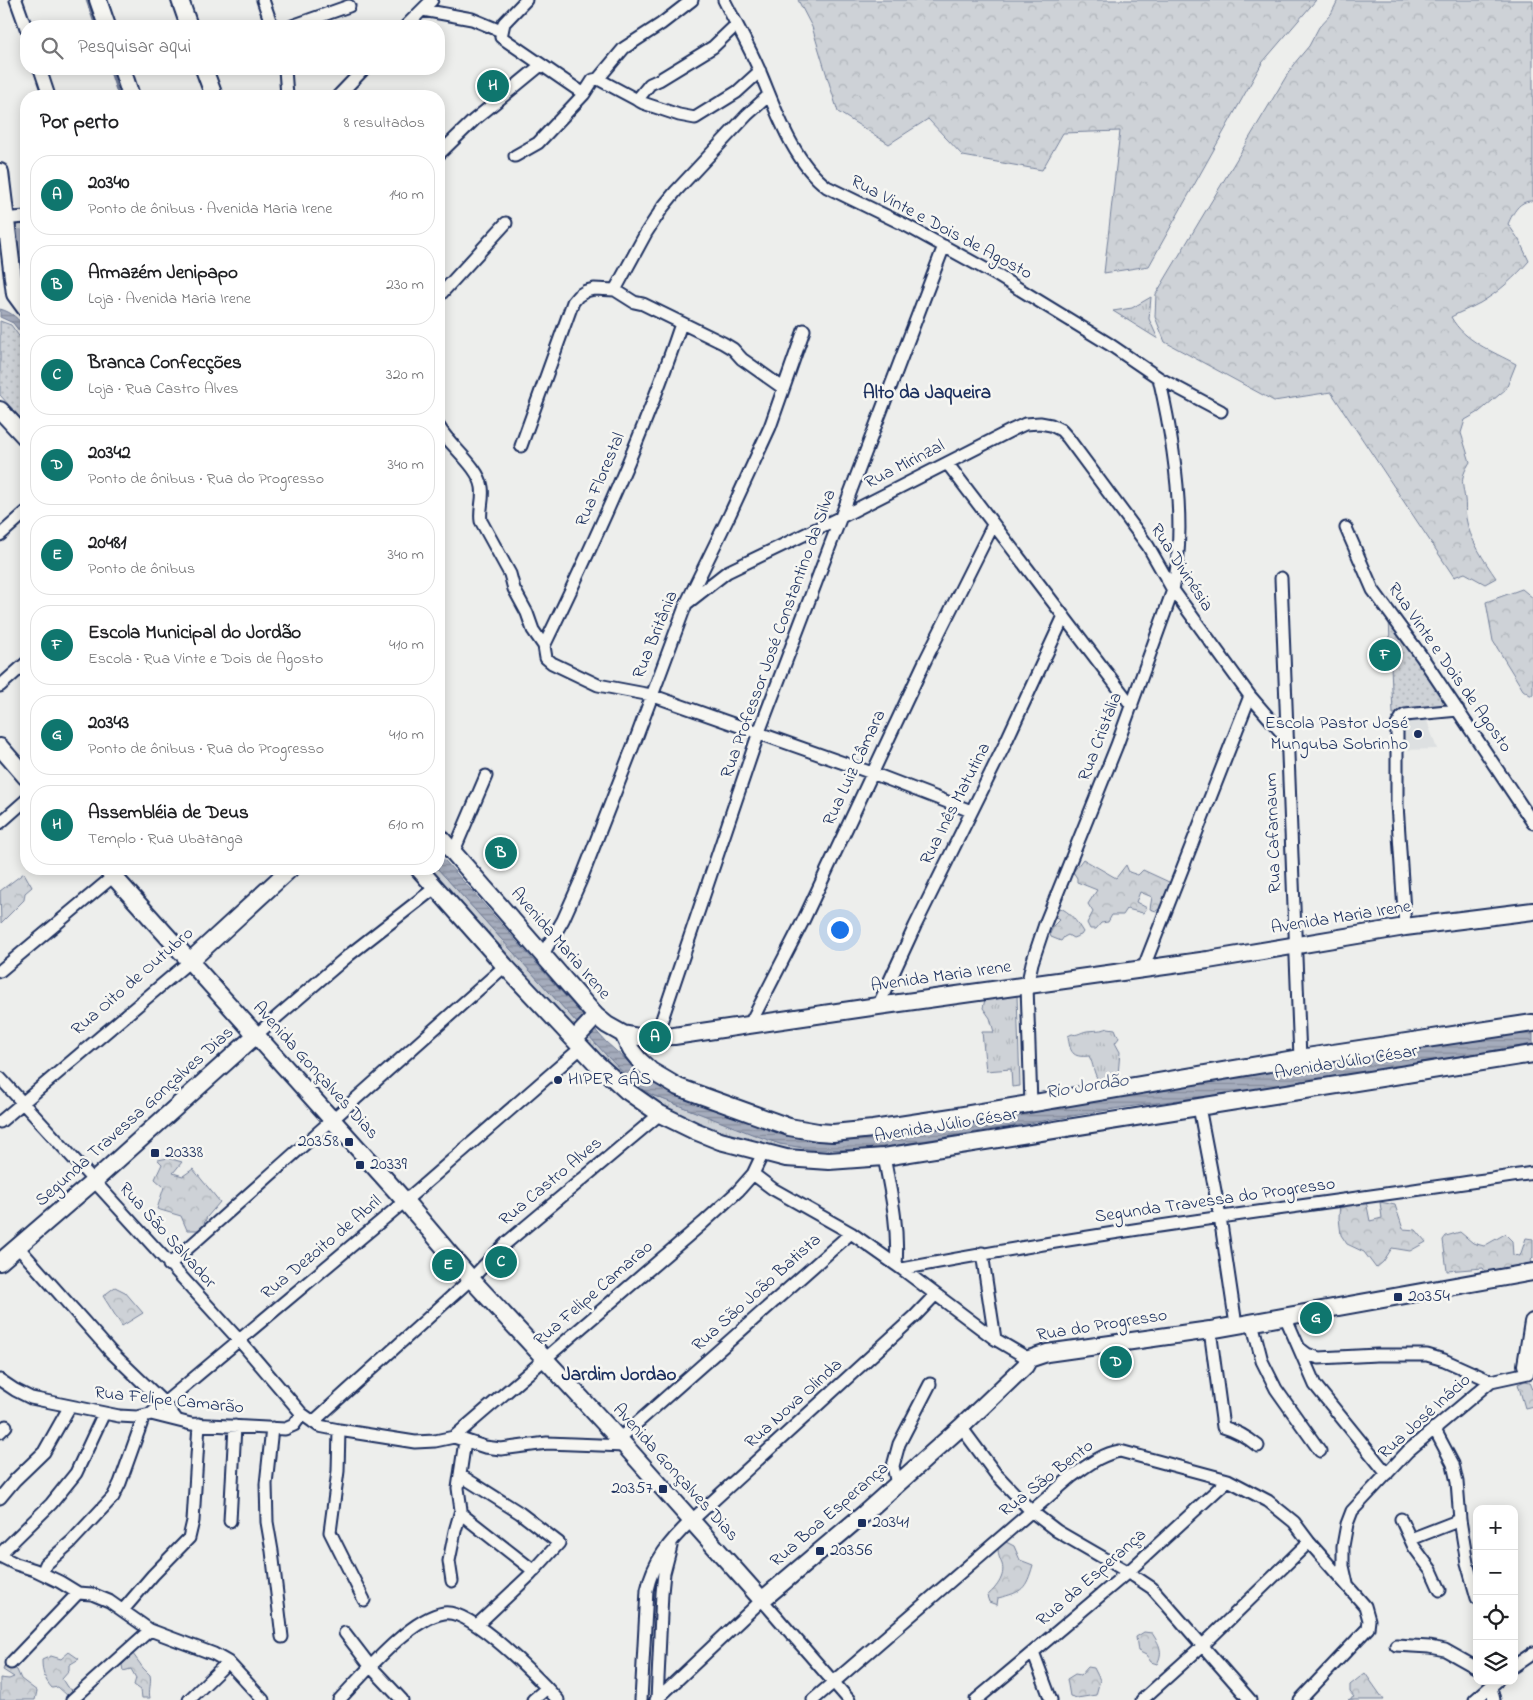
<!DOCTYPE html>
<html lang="pt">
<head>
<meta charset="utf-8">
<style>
	:root { --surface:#fff; --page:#f6f6f6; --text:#202124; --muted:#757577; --line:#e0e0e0; --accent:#0f766e }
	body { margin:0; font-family:"Indie Flower",sans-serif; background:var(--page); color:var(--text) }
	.controls { position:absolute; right:15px; bottom:15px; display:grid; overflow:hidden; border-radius:10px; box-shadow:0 2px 12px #0003 }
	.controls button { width:45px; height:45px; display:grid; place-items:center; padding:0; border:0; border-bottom:1px solid var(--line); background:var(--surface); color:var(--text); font:25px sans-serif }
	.you { position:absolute; left:839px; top:929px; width:18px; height:18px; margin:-12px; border:4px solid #fff; border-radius:50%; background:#1a73e8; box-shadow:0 0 0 8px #1a73e833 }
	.badge { display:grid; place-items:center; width:32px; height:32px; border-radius:50%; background:var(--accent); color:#fff; font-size:16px; font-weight:700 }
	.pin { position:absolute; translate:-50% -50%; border:2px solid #fff; box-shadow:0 1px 5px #0006 }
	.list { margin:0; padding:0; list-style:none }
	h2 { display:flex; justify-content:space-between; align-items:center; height:65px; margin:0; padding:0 20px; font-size:21px }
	h2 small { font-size:16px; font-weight:400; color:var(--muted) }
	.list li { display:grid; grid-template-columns:32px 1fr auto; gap:15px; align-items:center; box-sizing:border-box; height:80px; margin:0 10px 10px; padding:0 10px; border:1px solid var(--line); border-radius:20px }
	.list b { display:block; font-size:19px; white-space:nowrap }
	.list p { margin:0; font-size:16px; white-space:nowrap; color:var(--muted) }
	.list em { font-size:16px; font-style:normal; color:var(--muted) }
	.icon { flex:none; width:28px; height:28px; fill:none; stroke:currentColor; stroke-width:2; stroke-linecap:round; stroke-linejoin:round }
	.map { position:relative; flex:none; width:1533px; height:1700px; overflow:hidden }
	.search { position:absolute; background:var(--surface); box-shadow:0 2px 12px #0003; left:20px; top:20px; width:425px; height:55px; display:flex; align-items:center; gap:12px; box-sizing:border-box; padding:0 18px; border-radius:20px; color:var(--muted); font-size:19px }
	.panel { position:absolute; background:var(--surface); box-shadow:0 2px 12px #0003; left:20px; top:90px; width:425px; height:785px; border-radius:20px }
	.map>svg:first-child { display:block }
	.built { fill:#dde0e1 }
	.grass { fill:url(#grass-tufts); stroke:#74809a }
	.forest { fill:url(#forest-crowns); stroke:#74809a }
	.park { fill:url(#park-dots); stroke:#74809a }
	.water { fill:url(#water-rules); stroke:#6e7a96 }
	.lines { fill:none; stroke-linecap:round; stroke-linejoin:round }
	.stream { stroke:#6e7a96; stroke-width:3 }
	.canal { stroke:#a5acbc; stroke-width:10 }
	.street-casing { stroke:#1b2f5e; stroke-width:15 }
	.secondary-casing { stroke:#1b2f5e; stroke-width:20 }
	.street { stroke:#f6f6f2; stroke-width:11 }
	.secondary { stroke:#f6f6f2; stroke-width:16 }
	.poi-dot { fill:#1b2f5e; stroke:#f6f6f2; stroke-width:2 }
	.labels { text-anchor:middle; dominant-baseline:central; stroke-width:5; stroke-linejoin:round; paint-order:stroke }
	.street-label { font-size:18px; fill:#1b2f5e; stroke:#f6f6f2 }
	.poi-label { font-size:18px; fill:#1b2f5e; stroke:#f6f6f2; text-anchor:start }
	.neighbourhood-label { font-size:19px; font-weight:bold; fill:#1b2f5e; stroke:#f6f6f2 }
	.water-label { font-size:19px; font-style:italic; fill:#44547a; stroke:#f6f6f2 }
</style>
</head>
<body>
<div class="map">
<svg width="1533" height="1700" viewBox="0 0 1533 1700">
	<defs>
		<pattern id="grass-tufts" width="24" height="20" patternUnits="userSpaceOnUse" patternTransform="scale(1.25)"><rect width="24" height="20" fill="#ced2d7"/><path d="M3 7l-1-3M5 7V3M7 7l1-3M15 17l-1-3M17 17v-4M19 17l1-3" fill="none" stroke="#b0b5bb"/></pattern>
		<pattern id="forest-crowns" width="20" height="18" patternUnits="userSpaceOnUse" patternTransform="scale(1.25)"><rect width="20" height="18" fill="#ced2d7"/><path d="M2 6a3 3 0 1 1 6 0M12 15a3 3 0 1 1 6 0" fill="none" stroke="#b0b5bb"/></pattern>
		<pattern id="park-dots" width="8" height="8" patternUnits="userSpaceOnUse" patternTransform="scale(1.25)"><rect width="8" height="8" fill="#ced2d7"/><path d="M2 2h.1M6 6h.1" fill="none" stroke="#b0b5bb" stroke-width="1.8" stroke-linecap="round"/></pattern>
		<pattern id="water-rules" width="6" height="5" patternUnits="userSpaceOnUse" patternTransform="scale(1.25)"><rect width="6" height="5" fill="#a5acbc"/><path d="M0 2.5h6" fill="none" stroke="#868c9c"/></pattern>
	</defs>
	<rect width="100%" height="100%" fill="#edeeec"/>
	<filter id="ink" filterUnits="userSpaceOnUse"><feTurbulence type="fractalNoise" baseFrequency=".02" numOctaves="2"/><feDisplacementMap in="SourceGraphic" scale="10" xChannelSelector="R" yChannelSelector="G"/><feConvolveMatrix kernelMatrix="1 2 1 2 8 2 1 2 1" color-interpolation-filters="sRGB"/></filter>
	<g filter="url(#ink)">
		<!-- built -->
		<path class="built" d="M1378,647H1391V664L1378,663Z
			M1426,718L1437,749L1404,750L1403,720Z"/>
		<!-- grass -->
		<path class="grass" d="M1151,297L1149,319L1158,339L1113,311L1132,308Z
			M430,869H438L580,1026L575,1030Z
			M986,995L1017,996L1020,1086L1012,1087L1011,1069L986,1071L982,1032H994L990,1018L983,1008Z
			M1108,1028L1115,1029L1119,1038L1115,1043L1120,1052L1118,1075L1109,1081H1099C1093,1073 1094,1065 1089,1056C1072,1058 1070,1052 1068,1036L1072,1034C1077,1036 1081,1032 1087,1031C1095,1030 1101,1031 1108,1028Z
			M586,1032L634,1084L652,1095L780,1144L865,1150L843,1155L770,1149L694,1125L631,1087L582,1036Z"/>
		<!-- forest -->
		<path class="forest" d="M798,0H1316L1262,63L1149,266L1104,273L1120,131L1063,133L1042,170L963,156L928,119L889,144L838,112L812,27Z
			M1338,0H1533V201C1519,200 1513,213 1508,224L1519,240L1529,261C1515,277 1499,292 1480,303C1471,308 1460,312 1451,317C1464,341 1492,351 1516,364L1506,389L1479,412L1465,420L1461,433L1470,462C1460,478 1462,481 1465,499C1466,505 1465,512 1466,518C1469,538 1485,562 1496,578L1485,584L1465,573L1454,577L1331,392L1274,401L1165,342L1155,317L1156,294L1293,65L1309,46L1319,27L1331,14Z
			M26,224V301L19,292L13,227L17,225Z
			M1522,589L1533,598V695H1530L1523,690L1493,641L1486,602Z
			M1083,859L1116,878L1126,865L1129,872L1138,875L1143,870L1169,882C1168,893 1166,906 1156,911L1150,909L1152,897L1140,892L1136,902L1147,908L1143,913L1127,909L1123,915H1112L1108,922L1101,923L1096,929H1090L1087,923L1093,912L1088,904L1097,890L1077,882V878L1073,872Z
			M24,873L32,887L25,893L24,900L1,923L0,891Z
			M1058,907C1071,912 1076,921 1083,932L1081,935L1073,938L1068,935L1064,937L1061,941L1051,937L1050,934L1053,926L1060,919L1055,917V913Z
			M168,1158L182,1162L173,1173L183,1176L193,1169L220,1202L207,1217L201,1230H187L181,1216L157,1209L164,1187L155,1179L162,1164L158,1160Z
			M1340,1200L1366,1201L1370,1221L1382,1218L1380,1202L1395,1205L1403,1229L1416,1230L1426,1242L1410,1251L1392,1248L1383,1262L1376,1268L1364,1252L1347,1244L1341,1235L1339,1218Z
			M1460,1232L1473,1243L1484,1246L1505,1234L1512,1241L1513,1255L1520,1256L1526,1238L1533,1239V1258L1531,1260L1533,1265L1487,1274L1483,1268L1447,1271L1443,1240L1446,1236Z
			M115,1287L125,1292L143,1313L122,1326L103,1296Z
			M1525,1381L1530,1382L1533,1390V1406L1525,1408L1518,1384Z
			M1006,1542L1014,1546L1020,1560L1033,1565C1026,1589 1023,1592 998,1598L997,1605L989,1602L987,1596C995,1589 1006,1577 1002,1564C999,1557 997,1553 999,1545Z
			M1144,1632L1152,1633C1159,1644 1164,1651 1157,1664L1151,1662L1146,1655L1138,1651L1136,1637Z
			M69,1652L79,1659L69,1665V1671L62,1679L67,1687L72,1690L68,1696L58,1687L52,1688C44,1679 42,1671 42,1660L51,1656L61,1659Z
			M133,1654L143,1668L150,1675C152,1683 148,1690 150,1698H142L141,1690L134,1685L136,1678L131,1669L123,1671L122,1665Z
			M6,1662L17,1670L21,1679L37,1691L35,1700H0V1678L9,1679L14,1677L3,1670Z
			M1088,1667L1094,1668L1100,1680L1096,1695L1077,1698L1070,1696L1067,1679L1075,1674L1081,1675Z
			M1365,1673L1384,1700H1348L1354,1697L1350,1692V1685Z"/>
		<!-- park -->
		<path class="park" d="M0,321L11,325L26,346V424L0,395Z
			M1389,618L1452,707L1393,714Z"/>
		<!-- water -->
		<path class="water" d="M0,309C12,312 18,319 26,328V340L13,323L0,317Z
			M439,854L606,1042L644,1076L801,1136L1533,1031V1044L1266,1088L1120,1108L868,1150L809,1149L780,1144L757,1136L652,1095L634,1084L606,1055L438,869Z"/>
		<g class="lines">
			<!-- stream -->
			<path class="stream" d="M87,0L96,26
				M110,69L119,96"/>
			<!-- canal -->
			<path class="canal" d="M20,234L26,257"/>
			<defs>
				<path id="street" d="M16,0L26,28
					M263,0L272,26
					M526,0L504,23L501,37L584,94
					M724,0C736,24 750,48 760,72C776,110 793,162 827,187L907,226L998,276L1109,344L1159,378L1221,411
					M423,10L472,19L501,31
					M292,26L349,6
					M406,26L432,0
					M40,69L49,96
					M285,69L287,96
					M598,79L643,103L679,115L695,118L737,92L760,71
					M598,79L624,48L661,24L692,0
					M338,96L364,69
					M637,100L650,84L659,80L713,47L736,25
					M439,154L474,120L541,65
					M515,156L538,143L584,94L593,80L598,79
					M0,219L26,217
					M615,290L646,233L663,207L676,191L747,115L769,95
					M439,296L506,223
					M439,427C449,445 479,467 482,487C484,499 479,510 481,521L510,574L514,589L527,613L533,630L544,646L546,658L552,663L598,685L651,695L872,773L971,811
					M521,446L573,302L578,296L586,291L594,289L615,290L634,302L643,304L723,343L733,349L742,359L783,388
					M947,463L1132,706
					M1346,528L1373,590L1422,657L1533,823
					M0,535L26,512
					M1281,578L1300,1058
					M686,604L727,572L841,517L1012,430L1025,424L1040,423L1051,425L1061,430L1068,438L1148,546L1173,590L1250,696L1288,740
					M544,646C595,541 644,434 681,324
					M0,686L26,663
					M0,823L26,800
					M453,853L486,776
					M1405,927L1397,804V725L1402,717L1405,715L1458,710
					M543,954L563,920L580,882L637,736L686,604L730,514L770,427L804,330
					M1143,969L1250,696
					M0,971L122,869
					M878,1006L915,926L1004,746L1064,616
					M749,1026L804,919L926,659L993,525
					M256,1035L349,955L436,887
					M656,1037L759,732L944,246
					M0,1078L240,1341L302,1414L319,1426L339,1430L415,1442L435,1441L454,1437L703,1223L738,1191L753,1174L763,1153
					M1031,1104L1027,986L1032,963L1045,924L1117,745L1173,590C1187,525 1174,443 1159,378
					M1199,1107L1220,1217L1236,1325
					M0,1122L190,961
					M884,1157C891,1193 899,1228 896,1265
					M753,1174L773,1189L851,1233L902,1269L995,1339L1029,1359
					M18,1247L111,1352L164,1403L177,1420
					M982,1253L995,1339
					M169,1265L505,966
					M902,1269C1111,1229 1323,1204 1533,1173
					M1285,1316L1315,1385L1387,1474
					M1252,1322L1262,1361L1276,1389L1320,1451
					M1210,1330L1223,1427C1237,1431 1247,1437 1258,1446
					M1299,1348L1307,1354L1319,1358L1377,1355H1427L1444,1360L1491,1381L1528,1373
					M0,1380L15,1390L31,1398L119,1416L137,1417L151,1414L191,1424L285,1429L294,1425L302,1414
					M151,1414L405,1201L582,1047
					M313,1422L471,1279L505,1244L660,1114
					M961,1427L995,1473L1031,1511L1057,1531L1128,1572L1152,1588L1250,1700
					M272,1428L266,1484L267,1522L272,1551L282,1637
					M1434,1428L1453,1464L1457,1482L1460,1520L1467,1563L1477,1598
					M339,1430L338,1471L330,1532L364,1600
					M0,1432L6,1426
					M454,1437L485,1447L501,1449L547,1443L625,1446
					M619,1439L851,1233
					M460,1475L520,1513L559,1543L530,1575L477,1625
					M897,1484L893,1466L899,1444L930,1384
					M0,1498L15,1480L44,1452L70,1406
					M460,1513L534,1571
					M1401,1519L1414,1547L1431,1570L1440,1590
					M230,1521L235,1426
					M1411,1539L1460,1520
					M0,1554L51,1504L76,1473L104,1413
					M0,1556L16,1564L35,1570L60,1582L78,1593L92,1594L109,1601L150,1630L214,1654L228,1662L263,1700
					M42,1573L46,1564L71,1542L113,1497L120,1483L144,1416
					M452,1581L449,1561L455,1531L461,1510L458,1488L465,1441
					M1347,1584L1343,1566V1546L1347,1524L1352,1511L1408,1451L1491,1381
					M123,1610L153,1575L189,1538L193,1521L199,1424
					M345,1633L371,1667L402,1700
					M1396,1645L1429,1647L1445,1650L1477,1668
					M1033,1652L1051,1700
					M11,1663L78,1593
					M1514,1666L1533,1653
					M1491,1687L1494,1700
					M72,1700L150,1630
					M189,1700L228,1662
					M339,1700C363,1675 410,1618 444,1613C472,1609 539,1679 558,1700
					M533,1700L547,1688
					M641,1700L647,1590C653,1561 670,1541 691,1521L915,1316L935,1295
					M656,1700L762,1600L849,1700
					M657,1700L662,1593L664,1573L671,1546
					M813,1700L1071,1477C1087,1466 1101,1454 1120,1451L1228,1480L1268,1501L1294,1522L1309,1542L1365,1606L1369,1620L1368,1628L1300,1700
					M976,1700L1128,1572L1228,1480
					M1142,1700L1202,1646L1309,1542
					M1475,1700L1497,1681"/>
				<path id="secondary" d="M98,0L107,26
					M180,0L189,26
					M122,69L131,96
					M204,69L214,96
					M0,172L15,294
					M15,294L26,309
					M0,410L26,438
					M0,747L26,777
					M439,836L596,1016L607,1025L623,1034L639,1037L674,1036L878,1006L1208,960L1405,927L1533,911
					M107,869L405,1201L471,1279L619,1439L762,1600L865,1513L961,1427L1025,1366L1029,1359L1047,1353L1210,1330L1533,1272
					M419,869L505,966L595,1062L627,1091L660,1114L695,1131L720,1141L786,1158L829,1161L884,1157L1533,1054
					M190,961L290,869
					M623,1034L631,1050L639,1060L651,1071L678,1087L789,1127L818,1132L833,1133L873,1129L952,1117L1300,1058L1533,1023
					M575,1039L596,1016
					M0,1262L94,1181L256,1035
					M1533,1322L1526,1365H1533"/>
			</defs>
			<!-- street casing -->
			<use href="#street" class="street-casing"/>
			<!-- secondary casing -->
			<use href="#secondary" class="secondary-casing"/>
			<!-- street -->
			<use href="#street" class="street"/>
			<!-- secondary -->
			<use href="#secondary" class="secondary"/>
		</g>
	</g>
	<!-- markers -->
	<g class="poi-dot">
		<circle cx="1418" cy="734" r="5"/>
		<circle cx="558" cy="1080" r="5"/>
		<rect x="344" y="1137" width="10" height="10" rx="2.5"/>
		<rect x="150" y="1148" width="10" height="10" rx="2.5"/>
		<rect x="355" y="1160" width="10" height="10" rx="2.5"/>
		<rect x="1393" y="1292" width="10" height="10" rx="2.5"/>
		<rect x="658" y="1484" width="10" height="10" rx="2.5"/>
		<rect x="857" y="1518" width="10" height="10" rx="2.5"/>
		<rect x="815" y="1546" width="10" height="10" rx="2.5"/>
	</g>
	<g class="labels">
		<!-- street labels -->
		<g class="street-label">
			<text transform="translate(941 228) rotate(28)">Rua Vinte e Dois de Agosto</text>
			<text transform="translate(905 465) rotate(-27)">Rua Mirinzal</text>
			<text transform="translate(601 480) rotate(-67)">Rua Florestal</text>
			<text transform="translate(1181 568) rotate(57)">Rua Divinésia</text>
			<text transform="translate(779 634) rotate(-70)">Rua Professor José Constantino da Silva</text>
			<text transform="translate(656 635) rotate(-68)">Rua Britânia</text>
			<text transform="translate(1449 668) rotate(55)">Rua Vinte e Dois de Agosto</text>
			<text transform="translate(1101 737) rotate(-69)">Rua Cristália</text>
			<text transform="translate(855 768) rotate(-65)">Rua Luiz Câmara</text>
			<text transform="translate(956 804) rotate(-63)">Rua Inês Matutina</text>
			<text transform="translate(1274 833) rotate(-92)">Rua Cafarnaum</text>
			<text transform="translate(1341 918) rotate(-9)">Avenida Maria Irene</text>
			<text transform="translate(560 944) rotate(49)">Avenida Maria Irene</text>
			<text transform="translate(941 977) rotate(-8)">Avenida Maria Irene</text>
			<text transform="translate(133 982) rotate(-41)">Rua Oito de Outubro</text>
			<text transform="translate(1346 1063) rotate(-9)">Avenida Júlio César</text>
			<text transform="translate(315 1071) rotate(48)">Avenida Gonçalves Dias</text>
			<text transform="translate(135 1117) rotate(-42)">Segunda Travessa Gonçalves Dias</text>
			<text transform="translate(946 1126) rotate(-9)">Avenida Júlio César</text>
			<text transform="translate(551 1182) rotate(-40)">Rua Castro Alves</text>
			<text transform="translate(1215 1201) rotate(-8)">Segunda Travessa do Progresso</text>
			<text transform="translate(167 1236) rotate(48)">Rua São Salvador</text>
			<text transform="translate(322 1248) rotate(-40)">Rua Dezoito de Abril</text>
			<text transform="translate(757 1293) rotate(-42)">Rua São João Batista</text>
			<text transform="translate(594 1294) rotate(-41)">Rua Felipe Camarao</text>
			<text transform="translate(1102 1326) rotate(-9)">Rua do Progresso</text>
			<text transform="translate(169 1401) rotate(6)">Rua Felipe Camarão</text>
			<text transform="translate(794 1404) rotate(-42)">Rua Nova Olinda</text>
			<text transform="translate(1425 1417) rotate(-42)">Rua José Inácio</text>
			<text transform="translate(675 1473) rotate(48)">Avenida Gonçalves Dias</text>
			<text transform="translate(1047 1479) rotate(-38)">Rua São Bento</text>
			<text transform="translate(830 1515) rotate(-41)">Rua Boa Esperança</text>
			<text transform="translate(1092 1578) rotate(-41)">Rua da Esperança</text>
		</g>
		<!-- poi labels -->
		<g class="poi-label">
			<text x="1408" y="724" text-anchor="end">Escola Pastor José<tspan x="1408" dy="21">Munguba Sobrinho</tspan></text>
			<text x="568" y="1080">HIPER GÁS</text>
			<text x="339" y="1142" text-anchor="end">20358</text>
			<text x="165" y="1153">20338</text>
			<text x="370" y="1165">20339</text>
			<text x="1408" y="1297">20354</text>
			<text x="653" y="1489" text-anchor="end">20357</text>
			<text x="872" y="1523">20341</text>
			<text x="830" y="1551">20356</text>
		</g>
		<!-- neighbourhood labels -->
		<g class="neighbourhood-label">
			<text x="927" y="393">Alto da Jaqueira</text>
			<text x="619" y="1375">Jardim Jordao</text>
		</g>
		<!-- water labels -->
		<g class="water-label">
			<text transform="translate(1087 1087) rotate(-9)">Rio Jordão</text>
		</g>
	</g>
</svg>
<div class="controls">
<button>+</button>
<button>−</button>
<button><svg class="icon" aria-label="locate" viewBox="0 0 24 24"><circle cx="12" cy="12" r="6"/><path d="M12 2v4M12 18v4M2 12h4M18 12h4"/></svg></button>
<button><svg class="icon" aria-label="layers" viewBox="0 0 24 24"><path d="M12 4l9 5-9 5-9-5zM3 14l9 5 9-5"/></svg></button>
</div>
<div class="you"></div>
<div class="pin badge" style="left:655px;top:1037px">A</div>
<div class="pin badge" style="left:501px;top:853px">B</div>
<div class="pin badge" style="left:501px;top:1262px">C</div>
<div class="pin badge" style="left:1116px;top:1362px">D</div>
<div class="pin badge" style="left:448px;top:1265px">E</div>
<div class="pin badge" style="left:1385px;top:655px">F</div>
<div class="pin badge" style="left:1316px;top:1318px">G</div>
<div class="pin badge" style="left:493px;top:86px">H</div>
<div class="search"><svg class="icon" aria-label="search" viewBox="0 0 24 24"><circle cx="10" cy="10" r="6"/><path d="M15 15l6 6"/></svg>Pesquisar aqui</div>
<section class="panel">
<h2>Por perto<small>8 resultados</small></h2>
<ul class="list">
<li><span class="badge">A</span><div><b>20340</b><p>Ponto de ônibus · Avenida Maria Irene</p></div><em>140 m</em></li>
<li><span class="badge">B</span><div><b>Armazém Jenipapo</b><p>Loja · Avenida Maria Irene</p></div><em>230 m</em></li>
<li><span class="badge">C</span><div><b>Branca Confecções</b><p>Loja · Rua Castro Alves</p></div><em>320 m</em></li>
<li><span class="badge">D</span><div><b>20342</b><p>Ponto de ônibus · Rua do Progresso</p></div><em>340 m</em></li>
<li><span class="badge">E</span><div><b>20481</b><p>Ponto de ônibus</p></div><em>340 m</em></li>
<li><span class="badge">F</span><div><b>Escola Municipal do Jordão</b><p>Escola · Rua Vinte e Dois de Agosto</p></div><em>410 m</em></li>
<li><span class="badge">G</span><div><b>20343</b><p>Ponto de ônibus · Rua do Progresso</p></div><em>410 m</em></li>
<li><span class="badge">H</span><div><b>Assembléia de Deus</b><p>Templo · Rua Ubatanga</p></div><em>610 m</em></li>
</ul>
</section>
</div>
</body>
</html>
